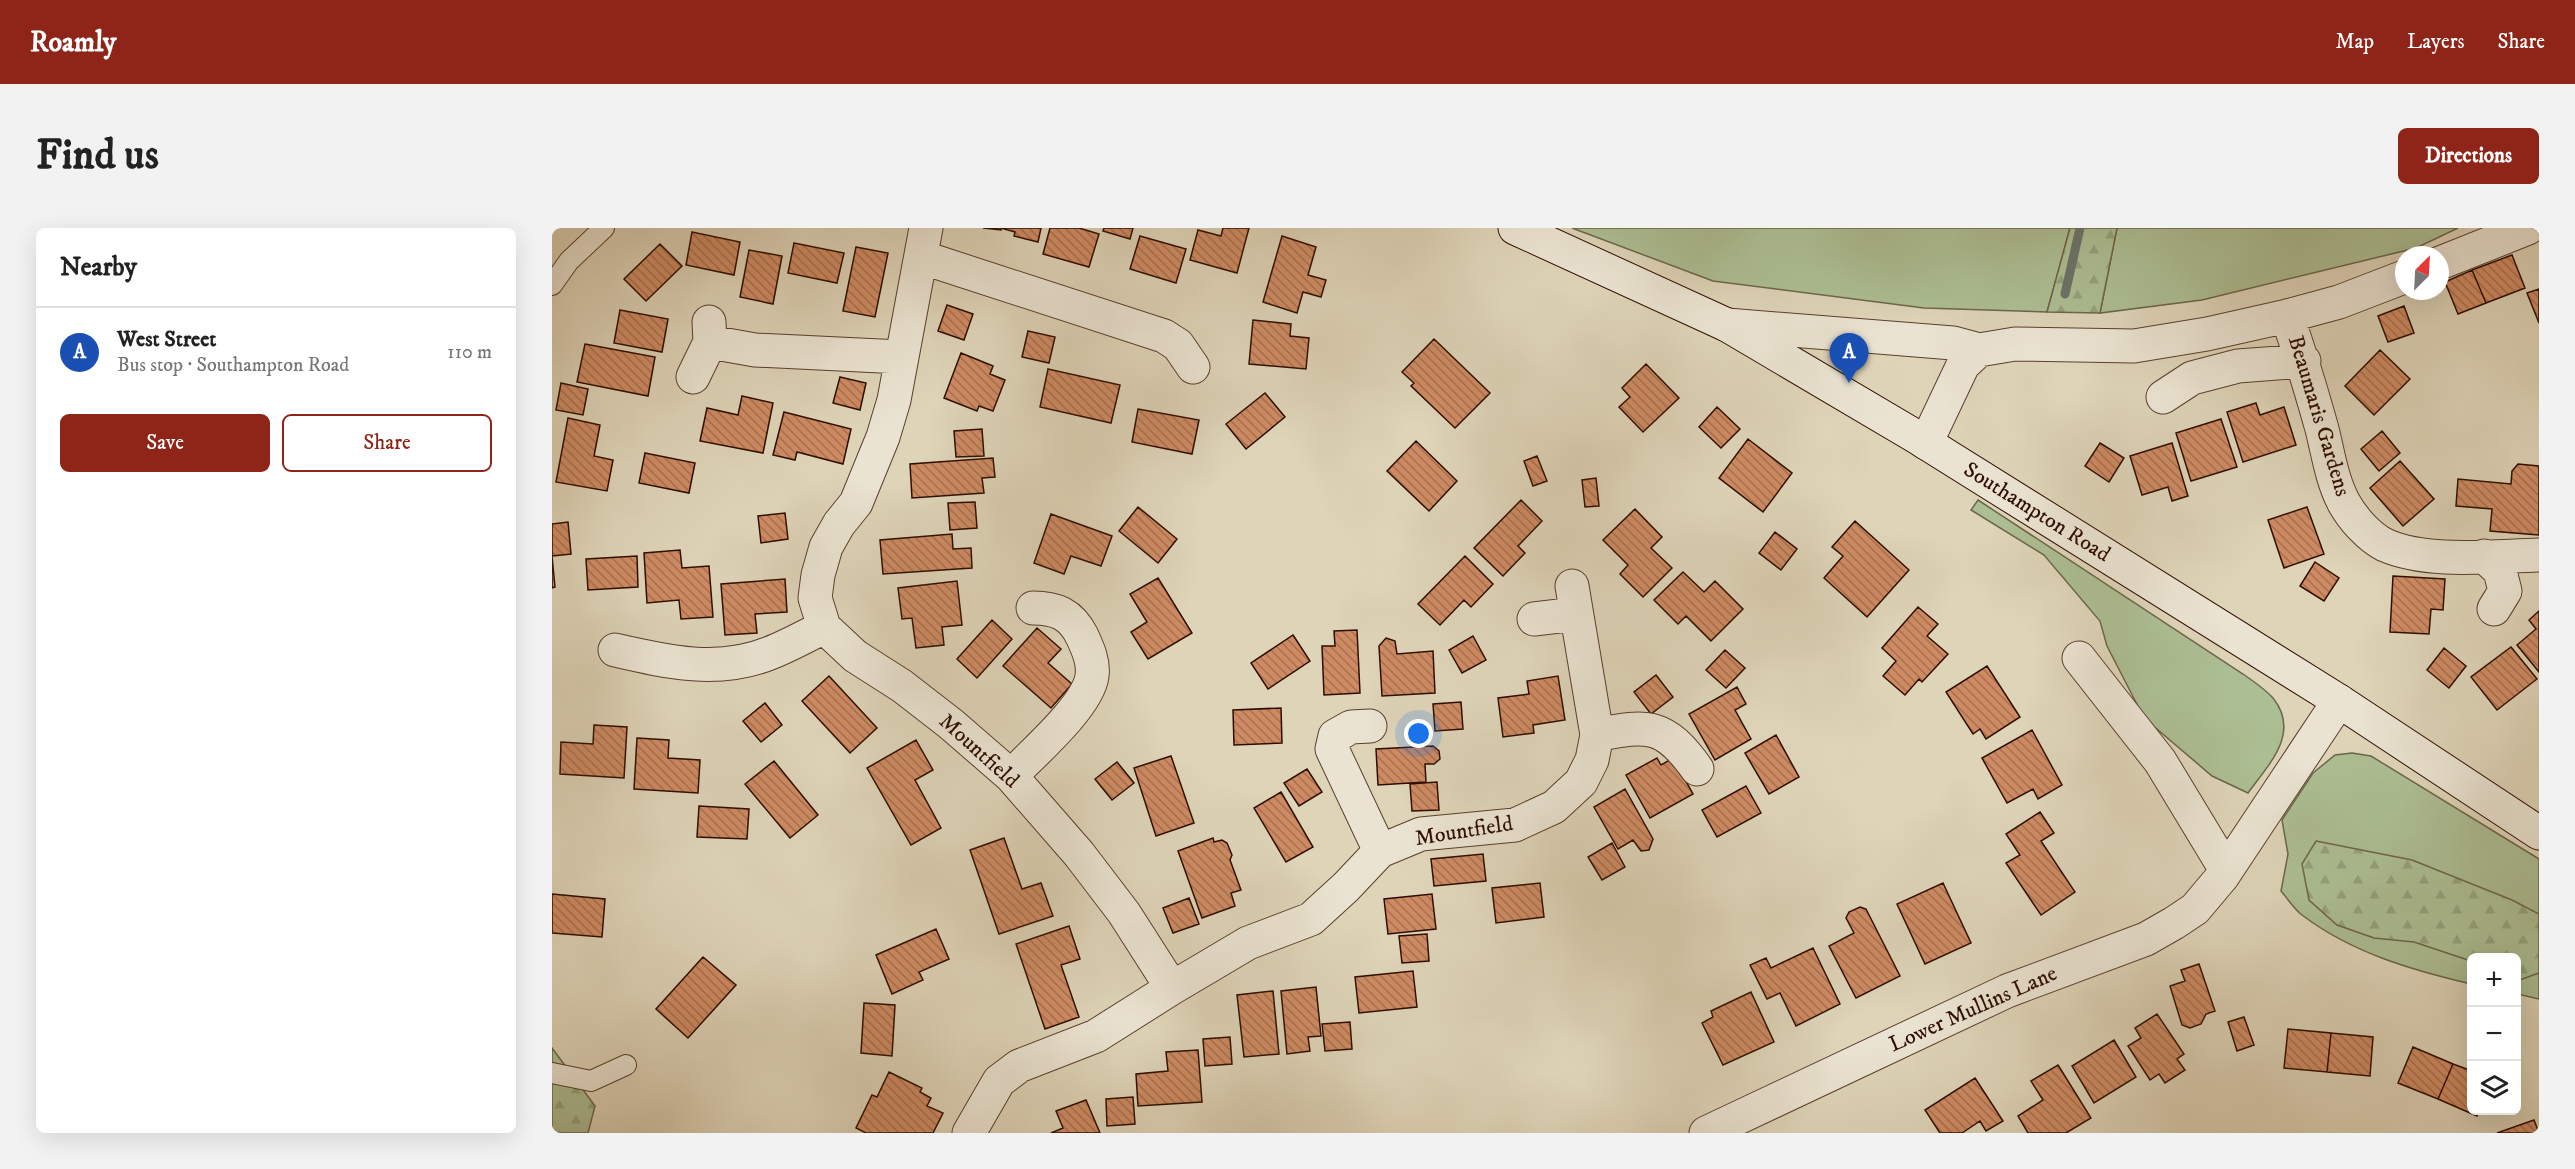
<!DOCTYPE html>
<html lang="en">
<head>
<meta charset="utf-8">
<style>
	:root { --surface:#fff; --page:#f2f2f2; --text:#222; --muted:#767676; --line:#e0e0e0; --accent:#8f2418 }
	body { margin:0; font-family:"IM FELL DW Pica",serif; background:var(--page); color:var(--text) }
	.controls { position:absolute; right:18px; bottom:18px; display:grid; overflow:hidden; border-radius:9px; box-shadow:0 6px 24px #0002 }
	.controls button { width:54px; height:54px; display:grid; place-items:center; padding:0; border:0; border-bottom:2px solid var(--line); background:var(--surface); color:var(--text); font:30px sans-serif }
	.compass { position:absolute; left:1843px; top:18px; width:54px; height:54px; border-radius:50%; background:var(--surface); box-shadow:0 6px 24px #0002; rotate:24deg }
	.you { position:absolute; left:867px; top:506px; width:21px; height:21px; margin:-15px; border:4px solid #fff; border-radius:50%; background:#1a73e8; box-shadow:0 0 0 9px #1a73e833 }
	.badge { display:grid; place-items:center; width:39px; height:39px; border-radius:50%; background:var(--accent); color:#fff; font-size:20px; font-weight:700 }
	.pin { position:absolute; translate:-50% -50px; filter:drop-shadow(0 2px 3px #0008) }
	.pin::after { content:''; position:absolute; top:32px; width:21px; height:18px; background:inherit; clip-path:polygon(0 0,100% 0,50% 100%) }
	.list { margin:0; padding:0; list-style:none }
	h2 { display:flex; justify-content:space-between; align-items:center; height:78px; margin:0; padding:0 24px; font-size:26px }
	h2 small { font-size:20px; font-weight:400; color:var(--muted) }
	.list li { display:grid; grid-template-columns:39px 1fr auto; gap:18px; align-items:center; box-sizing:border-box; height:90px; padding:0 24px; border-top:2px solid var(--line) }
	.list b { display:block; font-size:22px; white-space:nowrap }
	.list p { margin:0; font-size:20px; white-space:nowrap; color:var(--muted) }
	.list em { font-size:20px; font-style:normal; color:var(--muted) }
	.actions { display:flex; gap:12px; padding:18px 24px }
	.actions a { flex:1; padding:14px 0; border:2px solid var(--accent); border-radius:9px; text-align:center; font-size:21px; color:var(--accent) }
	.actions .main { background:var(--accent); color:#fff }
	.icon { flex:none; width:33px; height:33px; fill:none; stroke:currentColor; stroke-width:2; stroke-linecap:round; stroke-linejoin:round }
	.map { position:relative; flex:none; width:1987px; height:905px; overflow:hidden; border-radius:9px }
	header { display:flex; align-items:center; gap:36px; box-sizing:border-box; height:84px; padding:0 30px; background:var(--accent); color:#fff }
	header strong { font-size:28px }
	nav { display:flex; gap:33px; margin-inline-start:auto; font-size:21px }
	.intro { display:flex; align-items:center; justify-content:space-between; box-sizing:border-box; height:144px; padding:0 36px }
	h1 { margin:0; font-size:42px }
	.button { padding:15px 27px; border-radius:9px; background:var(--accent); color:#fff; font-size:21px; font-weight:700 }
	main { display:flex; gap:36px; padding:0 36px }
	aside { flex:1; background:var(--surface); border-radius:9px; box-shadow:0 6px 24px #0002 }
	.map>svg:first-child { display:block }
	.grass { fill:#acbe93; stroke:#6d664a; stroke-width:1.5 }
	.forest { fill:url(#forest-firs); stroke:#6d664a; stroke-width:1.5 }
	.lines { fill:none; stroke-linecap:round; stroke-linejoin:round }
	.stream { stroke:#6b746a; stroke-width:9 }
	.building { fill:url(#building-back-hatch); stroke:#2e0d00; stroke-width:1.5 }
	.lane-casing { stroke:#5a3f2e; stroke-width:22 }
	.street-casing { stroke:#5a3f2e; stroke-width:35 }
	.secondary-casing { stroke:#2e0d00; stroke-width:35 }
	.lane { stroke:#eae3d1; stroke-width:20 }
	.street { stroke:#eae3d1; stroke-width:33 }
	.secondary { stroke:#eae3d1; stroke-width:33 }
	.labels { text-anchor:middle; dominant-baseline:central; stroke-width:4.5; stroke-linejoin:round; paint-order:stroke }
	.street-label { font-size:22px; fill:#2e0d00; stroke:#eae3d1 }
</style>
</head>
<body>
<header>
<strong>Roamly</strong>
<nav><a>Map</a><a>Layers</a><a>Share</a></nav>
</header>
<div class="intro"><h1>Find us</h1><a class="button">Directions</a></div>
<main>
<aside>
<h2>Nearby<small></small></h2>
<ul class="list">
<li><span class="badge" style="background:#1a4fb4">A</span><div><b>West Street</b><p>Bus stop · Southampton Road</p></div><em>110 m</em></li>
</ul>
<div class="actions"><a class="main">Save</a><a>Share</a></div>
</aside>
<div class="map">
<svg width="1987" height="905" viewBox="0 0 1987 905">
	<defs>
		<pattern id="forest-firs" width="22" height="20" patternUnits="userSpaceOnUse" patternTransform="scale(1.5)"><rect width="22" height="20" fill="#acbe93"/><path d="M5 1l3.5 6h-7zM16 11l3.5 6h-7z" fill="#94a27d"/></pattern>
		<pattern id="building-back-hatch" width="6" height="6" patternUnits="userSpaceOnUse" patternTransform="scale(1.5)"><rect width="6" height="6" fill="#ce8b63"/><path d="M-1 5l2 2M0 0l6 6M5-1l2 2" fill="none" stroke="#a8704f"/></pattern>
	</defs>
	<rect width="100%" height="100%" fill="#ded4b8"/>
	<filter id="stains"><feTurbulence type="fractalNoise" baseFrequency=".00333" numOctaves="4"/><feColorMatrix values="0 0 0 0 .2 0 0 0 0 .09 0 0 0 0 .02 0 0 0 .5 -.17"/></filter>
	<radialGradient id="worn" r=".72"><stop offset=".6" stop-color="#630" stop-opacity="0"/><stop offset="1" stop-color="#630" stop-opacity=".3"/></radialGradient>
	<!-- grass -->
	<path class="grass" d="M1020,0H1518L1495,84L1372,80L1161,53Z
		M1565,0H1906L1864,20L1650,72L1548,85Z
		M1426,272L1691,446C1701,453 1713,461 1721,470C1749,505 1717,536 1696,565L1660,548L1592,490L1555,418L1548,393L1492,327L1419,282Z
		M1800,525L1819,528L1987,631V771L1965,766L1964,730H1920L1919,756C1860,742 1800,725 1750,687C1742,681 1736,671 1729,663L1736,626L1730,592L1761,545L1783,527Z"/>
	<!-- forest -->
	<path class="forest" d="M1518,0H1565L1548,85L1495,84Z
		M1764,613L1860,632L1960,672L1987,686V745L1965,753L1964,730H1920L1919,733L1862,714L1822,710L1785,697L1757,672L1750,636Z
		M0,820L43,878L36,905H0Z"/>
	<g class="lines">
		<!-- stream -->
		<path class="stream" d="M1513,66L1528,0"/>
	</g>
	<!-- building -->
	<path class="building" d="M431,0H489L486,14L462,8L463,4L449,0V2Z
		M498,0H527L547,6L537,39L491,26Z
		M552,0H581L578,11L551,3Z
		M671,0H697L685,45L638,32L646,2L669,8Z
		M140,4L188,14L182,47L134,37Z
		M588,8L634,21L624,55L578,41Z
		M730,8L764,19L756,47L774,52L769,69L751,64L745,85L711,74Z
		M242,15L292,25L285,55L236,45Z
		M108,16L130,38L94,73L72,51Z
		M304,19L336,25L323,89L291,83Z
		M197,22L230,28L221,76L188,69Z
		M1960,27L1973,60L1934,75L1920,42Z
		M1920,42L1934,75L1906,86L1893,54Z
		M1987,61V95L1975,65Z
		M395,77L421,86L412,112L386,103Z
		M1852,78L1862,105L1836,114L1826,88Z
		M68,82L116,91L110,124L62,115Z
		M701,92L739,96L738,108L757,110L754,141L697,136Z
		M476,103L503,109L497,135L470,129Z
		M882,111L938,165L903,200L859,158L862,155L850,144Z
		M33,116L103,129L96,168L25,154Z
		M1828,122L1858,151L1822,187L1793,158Z
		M409,125L441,138L438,146L453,152L441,183L427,178L425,183L392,170Z
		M1094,136L1127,170L1091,204L1067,179L1078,169L1070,160Z
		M496,141L568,157L559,195L488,179Z
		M288,149L314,155L308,182L281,175Z
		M9,155L36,161L31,187L4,182Z
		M713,165L733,189L694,221L674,196Z
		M190,168L221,175L211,225L148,213L155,180L186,187Z
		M1704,175L1708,187L1732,179L1744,217L1691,234L1675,184Z
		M1165,179L1188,201L1169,220L1147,199Z
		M586,181L647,192L640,226L580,214Z
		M232,184L299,201L291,236L245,224L243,232L221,227Z
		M16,190L48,197L42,228L61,232L55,263L4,254Z
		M1669,191L1685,239L1639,253L1624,205Z
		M430,201L432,228L404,229L402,203Z
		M1830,203L1848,225L1827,243L1809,221Z
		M1196,211L1240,245L1211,284L1167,250Z
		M864,213L905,253L877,283L835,243Z
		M1548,215L1572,230L1557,254L1533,238Z
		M1620,215L1636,268L1620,273L1616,259L1590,267L1578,228Z
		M93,225L143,235L137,265L87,255Z
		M985,228L995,253L981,258L972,233Z
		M441,230L443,249L430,250L432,265L360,270L358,236Z
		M1848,233L1882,271L1851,298L1818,260Z
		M1966,236L1987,238V307L1938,303L1940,281L1904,278L1906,251L1959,256L1960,243Z
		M1044,250L1047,278L1033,279L1030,252Z
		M969,272L990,293L966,318L973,325L951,348L922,320Z
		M423,274L425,300L398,302L396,275Z
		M586,279L625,311L606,335L567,303Z
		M1755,279L1772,326L1732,340L1716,292Z
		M1083,281L1110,309L1099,320L1120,340L1091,369L1068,346L1076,337L1051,312Z
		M233,285L236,311L209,315L206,288Z
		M499,286L560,308L549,338L519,328L512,346L482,335Z
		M1303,293L1357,342L1315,389L1272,350L1291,328L1280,319Z
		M16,294L19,326L0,328L3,359L0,360V296Z
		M1223,304L1245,321L1229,342L1207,325Z
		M400,306L401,321L419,320L420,340L331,346L328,312Z
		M128,322L130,340L157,338L161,389L129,391L127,372L95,375L92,325Z
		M85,328L86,359L36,362L34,331Z
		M913,328L941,356L919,379L912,372L888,397L866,376Z
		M1763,334L1787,350L1772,373L1748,358Z
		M1131,344L1152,364L1163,353L1191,381L1159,413L1134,388L1126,396L1102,372Z
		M1841,348L1893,351L1891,382L1879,381L1877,406L1838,404Z
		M606,350L640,405L596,431L579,404L595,394L578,366Z
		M233,351L235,384L203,386L205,405L173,407L169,356Z
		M405,353L410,397L390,399L392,417L364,420L360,390L350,391L346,360Z
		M1366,379L1386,396L1375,408L1396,426L1370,454L1367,451L1353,467L1331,448L1344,433L1330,420Z
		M1987,383V444L1965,417L1984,401L1977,392Z
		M440,392L460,411L425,450L405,431Z
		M485,400L509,421L496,435L520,456L499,480L451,438Z
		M805,402L808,465L772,467L770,418H783L782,403Z
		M741,407L758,433L716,461L699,435Z
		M921,408L934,432L910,445L897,422Z
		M834,410L843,413L845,426L881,423L883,465L830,468L827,418Z
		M1959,419L1985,451L1945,482L1919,449Z
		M1892,420L1914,438L1897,460L1875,442Z
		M1173,422L1193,440L1174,460L1154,442Z
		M1435,438L1468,489L1434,511L1428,501L1421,506L1394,464Z
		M1104,447L1121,469L1099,486L1082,464Z
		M277,448L325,500L298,525L250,473Z
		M1006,448L1013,492L981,497L982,505L951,509L946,470L977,466L975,453Z
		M1185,459L1194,476L1183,482L1199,511L1163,532L1137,486Z
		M909,474L911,501L883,503L881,476Z
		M213,475L230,497L209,514L191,493Z
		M729,480L730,515L682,517L681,482Z
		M42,497L75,499L72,550L8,546L9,514L41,516Z
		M1480,502L1510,557L1486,571L1481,561L1455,575L1430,530Z
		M1224,507L1247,549L1217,566L1193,525Z
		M85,510L117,512L116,530L148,532L146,565L82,561Z
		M364,512L381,542L363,552L389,600L359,617L315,540Z
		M881,518L887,523L888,531L882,536H873L874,554L826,557L824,521Z
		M619,528L642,595L604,608L582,540Z
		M1105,530L1109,537L1121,530L1141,566L1098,590L1074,547Z
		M222,533L266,587L238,610L193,556Z
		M565,534L582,555L560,572L543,551Z
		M755,541L770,564L747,578L732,555Z
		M885,554L887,582L860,583L858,556Z
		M1194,558L1209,585L1165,609L1150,582Z
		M1073,561L1101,611L1097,622L1089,623L1081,612L1066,621L1042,579Z
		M729,564L761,619L734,634L702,580Z
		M147,578L197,581L195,611L145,609Z
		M1488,584L1502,605L1489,613L1523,664L1489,687L1454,635L1468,627L1454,606Z
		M452,610L470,661L489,655L501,688L447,706L418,622Z
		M661,610L662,614L670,612L675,615L680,627L678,632L689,662L679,665L683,678L650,690L626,623Z
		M1060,615L1073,639L1050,652L1036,629Z
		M931,626L934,653L882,658L879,631Z
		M988,655L992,689L944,695L940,660Z
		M1391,655L1419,715L1373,736L1345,676Z
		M0,666L53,671L50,709L0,705Z
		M880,666L884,701L836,706L832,671Z
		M637,670L647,696L621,705L611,680Z
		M1308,679L1314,681L1348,748L1304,770L1277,718L1302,705L1294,690L1297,684Z
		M517,698L528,731L509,737L527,789L493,801L464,716Z
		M384,701L397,731L367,744L371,752L340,766L324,727Z
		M875,706L877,733L850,735L847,708Z
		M1261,720L1288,776L1244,798L1228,765L1215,771L1198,737L1214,730L1219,740Z
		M151,729L184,757L136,810L104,781Z
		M1647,736L1663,783L1654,786L1649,796L1638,800L1630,797L1618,758L1633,753L1629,742Z
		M861,743L865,779L807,785L803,749Z
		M764,759L769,808L756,809L758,823L735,826L729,763Z
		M721,763L727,826L692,829L685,767Z
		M1199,764L1222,814L1171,837L1150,795L1161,789L1159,783Z
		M312,775L343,777L340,828L309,825Z
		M1605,786L1632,826L1625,831L1633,842L1613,855L1607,846L1598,852L1576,818L1589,810L1583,800Z
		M1692,789L1702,817L1685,823L1676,794Z
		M798,794L800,821L773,823L770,796Z
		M1736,801L1779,805L1775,844L1732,840Z
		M1779,805L1821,809L1818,848L1775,844Z
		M678,809L680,836L653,838L651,811Z
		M1562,812L1584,849L1542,875L1520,838Z
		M1861,819L1901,836L1886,871L1846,855Z
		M646,822L650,874L586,878L584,846L616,843L614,824Z
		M1901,836L1920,843V882H1928L1925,888L1886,871Z
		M1506,837L1539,890L1514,905H1476L1466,888L1491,872L1479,853Z
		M337,844L370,860L368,864L379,870L375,878L391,885L381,905H314L304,900L320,867L325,869Z
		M1423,850L1451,893L1434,903L1428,893L1410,905H1388L1373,882Z
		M581,869L583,896L555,898L554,871Z
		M534,872L548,905H499L511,900L504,883Z
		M1982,892L1987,905H1945Z"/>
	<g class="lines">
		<defs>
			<path id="lane" d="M0,57L17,33L52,0
				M0,845L39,853L74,837"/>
			<path id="street" d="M374,0L342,172L331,209L304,275L287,296L274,319L266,347L263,370L272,399L303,428L350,458L399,496L459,548L527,626L572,685L620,760L696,715L759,691L794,659L828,623L869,606L963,597L1002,579L1029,554L1040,532L1045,507L1020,358
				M369,29L612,108L626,117L641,139
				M1888,35L1976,0
				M1735,88C1748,125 1759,162 1770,201C1776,225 1780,253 1792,275C1801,291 1817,309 1833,317C1876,336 1940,328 1987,327
				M157,94L158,114L203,122L349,129
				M1175,97L1401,115L1427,122L1463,116L1582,118L1655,106L1735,88L1787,74L1852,49
				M141,149L158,114
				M1611,169L1640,150L1686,138L1752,133
				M1374,215L1411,137L1427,122
				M1932,328L1948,343L1953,363L1942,381
				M982,391L1024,386
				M63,422C115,434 167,446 218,425C236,418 254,408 272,399
				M1527,430L1608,533L1674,642
				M818,498L799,499L783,508L780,521L828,623
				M1045,507C1096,496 1113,496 1145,541
				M459,548C480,526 536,478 540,448C542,434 536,421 530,408C519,386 504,380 481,380
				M417,905L447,853L467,838L544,808L620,760
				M1154,905L1455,763L1594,711L1622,695L1643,681L1670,649L1787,473"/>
			<path id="secondary" d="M963,0L1175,97L1363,208L1787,473L1987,605"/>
		</defs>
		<!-- lane casing -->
		<use href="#lane" class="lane-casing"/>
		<!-- street casing -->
		<use href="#street" class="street-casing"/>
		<!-- secondary casing -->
		<use href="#secondary" class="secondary-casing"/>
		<!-- lane -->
		<use href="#lane" class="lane"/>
		<!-- street -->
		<use href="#street" class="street"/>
		<!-- secondary -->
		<use href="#secondary" class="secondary"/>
	</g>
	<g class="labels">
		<!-- street labels -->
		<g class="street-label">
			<text transform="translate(1767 188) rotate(73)">Beaumaris Gardens</text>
			<text transform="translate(1485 284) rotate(32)">Southampton Road</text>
			<text transform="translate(427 523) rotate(42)">Mountfield</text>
			<text transform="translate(912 603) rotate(-9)">Mountfield</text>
			<text transform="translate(1421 781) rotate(-24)">Lower Mullins Lane</text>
		</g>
	</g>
	<rect width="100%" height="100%" filter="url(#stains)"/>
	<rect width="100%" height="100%" fill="url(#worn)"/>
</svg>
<div class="controls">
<button>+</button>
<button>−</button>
<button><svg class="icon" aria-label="layers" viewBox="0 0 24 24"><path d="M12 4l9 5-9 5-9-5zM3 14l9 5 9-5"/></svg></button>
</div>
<svg class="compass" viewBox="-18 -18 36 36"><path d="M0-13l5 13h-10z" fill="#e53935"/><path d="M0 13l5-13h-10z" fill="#767676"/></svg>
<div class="you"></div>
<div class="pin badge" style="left:1297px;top:155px;background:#1a4fb4">A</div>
</div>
</main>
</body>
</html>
